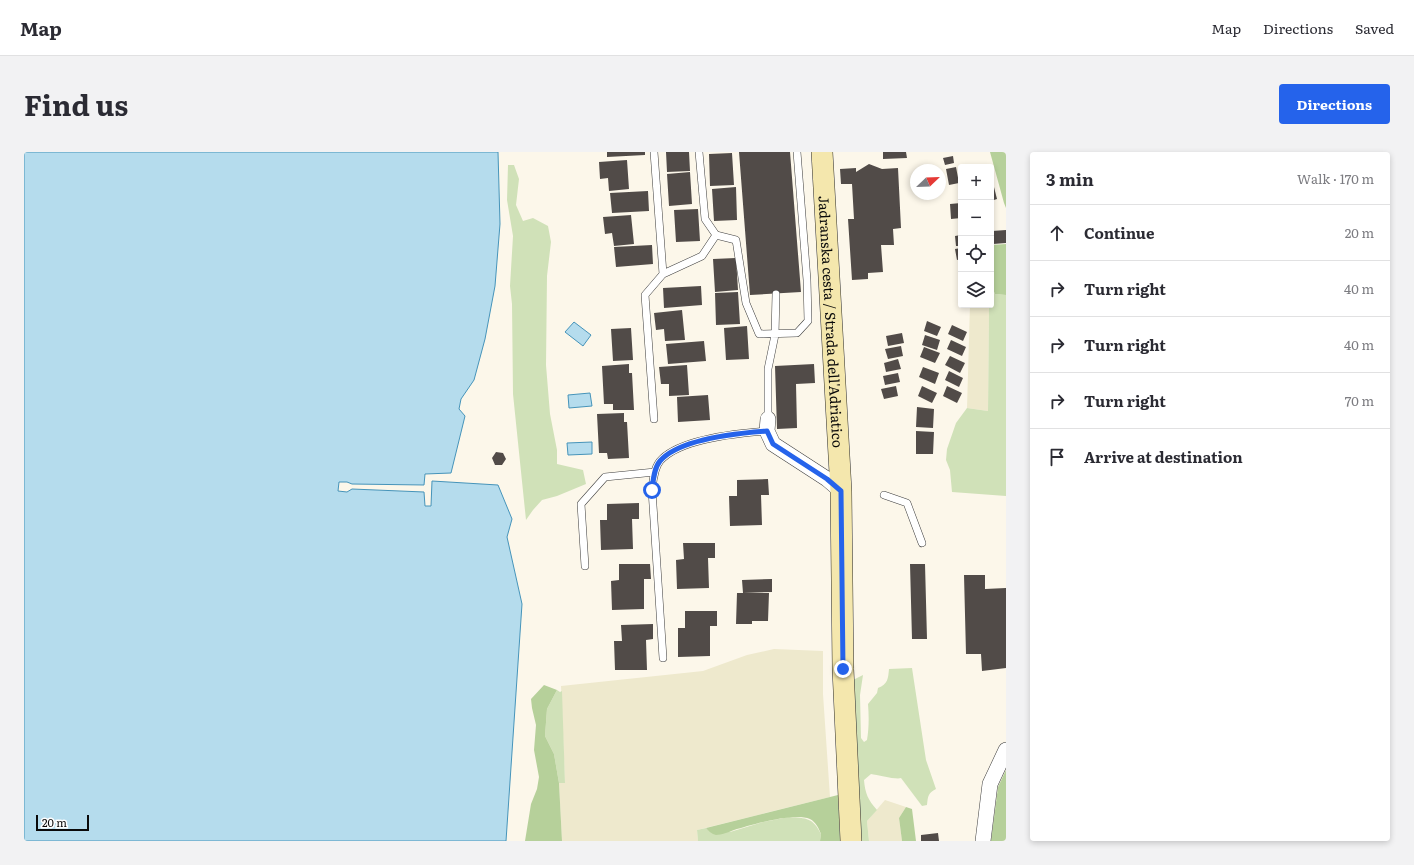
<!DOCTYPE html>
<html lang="en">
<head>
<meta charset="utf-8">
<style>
	:root { --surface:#fff; --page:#f2f2f3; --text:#2b2b33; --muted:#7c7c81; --line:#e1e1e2; --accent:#2563eb }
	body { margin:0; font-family:Literata,serif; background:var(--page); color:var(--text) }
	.controls { position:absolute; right:12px; top:12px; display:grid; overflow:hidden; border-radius:4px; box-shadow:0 2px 6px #0003 }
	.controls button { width:36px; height:36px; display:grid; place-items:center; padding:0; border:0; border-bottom:1px solid var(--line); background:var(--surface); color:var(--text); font:20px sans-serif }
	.compass { position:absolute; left:886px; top:12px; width:36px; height:36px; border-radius:50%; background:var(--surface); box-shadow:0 2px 6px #0003; rotate:67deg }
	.scale { position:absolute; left:12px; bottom:10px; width:53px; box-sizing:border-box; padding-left:4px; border:2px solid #0a0a0a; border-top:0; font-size:11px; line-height:14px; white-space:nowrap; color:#0a0a0a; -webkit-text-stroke:3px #fff; paint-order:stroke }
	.stop { position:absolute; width:12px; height:12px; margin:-9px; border:3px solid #2563eb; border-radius:50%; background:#fff }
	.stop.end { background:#2563eb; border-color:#fff; box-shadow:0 1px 4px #0008 }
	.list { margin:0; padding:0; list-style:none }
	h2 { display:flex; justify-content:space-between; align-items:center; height:52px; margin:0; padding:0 16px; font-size:17px }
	h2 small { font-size:13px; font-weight:400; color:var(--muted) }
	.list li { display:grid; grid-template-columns:26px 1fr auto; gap:12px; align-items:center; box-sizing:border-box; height:56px; padding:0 16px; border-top:1px solid var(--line) }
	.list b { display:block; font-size:15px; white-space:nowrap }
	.list em { font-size:13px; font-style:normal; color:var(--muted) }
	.icon { flex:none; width:22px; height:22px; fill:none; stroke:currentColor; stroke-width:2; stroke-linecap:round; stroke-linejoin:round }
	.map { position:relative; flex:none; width:982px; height:689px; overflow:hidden; border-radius:4px }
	header { display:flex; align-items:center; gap:24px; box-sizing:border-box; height:56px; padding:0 20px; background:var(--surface); border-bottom:1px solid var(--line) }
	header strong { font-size:19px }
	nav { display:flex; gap:22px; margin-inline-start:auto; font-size:14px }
	.intro { display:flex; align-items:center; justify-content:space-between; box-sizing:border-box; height:96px; padding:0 24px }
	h1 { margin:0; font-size:28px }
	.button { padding:10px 18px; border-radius:4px; background:var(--accent); color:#fff; font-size:14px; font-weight:700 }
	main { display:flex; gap:24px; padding:0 24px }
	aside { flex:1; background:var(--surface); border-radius:4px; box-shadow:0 2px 6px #0003 }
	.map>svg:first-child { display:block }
	.farmland { fill:#eee9cd }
	.green { fill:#d0e1b8 }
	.forest { fill:#b6d09a }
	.water { fill:#b5dced; stroke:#4694ba }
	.building { fill:#514b48 }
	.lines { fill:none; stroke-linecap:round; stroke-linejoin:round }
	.lane-casing { stroke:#3d3d3d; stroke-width:8 }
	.street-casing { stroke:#3d3d3d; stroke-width:16 }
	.secondary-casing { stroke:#2c2c2c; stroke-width:22 }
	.lane { stroke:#fff; stroke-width:7 }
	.street { stroke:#fff; stroke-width:15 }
	.secondary { stroke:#f4e7ad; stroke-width:21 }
	.route { stroke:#2563eb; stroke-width:5 }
	.labels { text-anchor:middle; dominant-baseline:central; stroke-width:4; stroke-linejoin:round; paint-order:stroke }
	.street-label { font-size:14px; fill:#0a0a0a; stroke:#fff }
</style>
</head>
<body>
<header>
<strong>Map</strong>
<nav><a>Map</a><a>Directions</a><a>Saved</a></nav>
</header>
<div class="intro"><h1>Find us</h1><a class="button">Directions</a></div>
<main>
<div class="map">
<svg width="982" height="689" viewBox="0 0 982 689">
	<rect width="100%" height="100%" fill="#fcf7ea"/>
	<!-- farmland -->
	<path class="farmland" d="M946,153H959L965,155L964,259L943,256Z
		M750,497L799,499V542L806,645L673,678L674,689H538L535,631L541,630L537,534L679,519L723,503Z
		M861,648L882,655L875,666L878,689H845L843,669Z"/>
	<!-- green -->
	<path class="green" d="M484,13H490L495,27L492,53L499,69L509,66L524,74L527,90L523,124L522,213L526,262L533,298V312L559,318L562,332L533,344L518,348L509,358L502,368L489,242L488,152L486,134L489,84L483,48Z
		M967,133L971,142L982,143V344L928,340L926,318L922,308L923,297L932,271L943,256L964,259L965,155L959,153H967Z
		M888,516L902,608L912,637C904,641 904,644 903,653L898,654L877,626C873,628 854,623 847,622L840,628C841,641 844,648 853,658L843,669L845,689H836L827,529L839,523L836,543L837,586L840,590L843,588C845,576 845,564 844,552L853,541L854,536C864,532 864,527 865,517Z
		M533,538L536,540L538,539L541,631H535L530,602L521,584L523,557Z
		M765,665C783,666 789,666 797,682L796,689H674L673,678L682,676L685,679L706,680L739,670Z"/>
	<!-- forest -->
	<path class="forest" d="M966,0H982V56L980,51Z
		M982,92V143L971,142L967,133L968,100L967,93Z
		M520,533L533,538L523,557L521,584L530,602L535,631L538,689H501L507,652L513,637L515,625L510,598L512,573L508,556L507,547Z
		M982,618V689H967L974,635Z
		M814,643L816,689H796L797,682C795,677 792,670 786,667C769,660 728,673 710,678C705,680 697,683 692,683C688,682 684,679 682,676Z
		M882,655L888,657L892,689H878L875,666Z"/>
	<!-- water -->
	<path class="water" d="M0,0H474L476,72L471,134L461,187L450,228L437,247L435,257L441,264L427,321L401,322L400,333L328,332L323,330H315L314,339L323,340L328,337L400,340L401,354H407L408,329L474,333L488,367L483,385L498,452L482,689H0Z
		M550,170L567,183L559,194L541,180Z
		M566,241L568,254L545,256L544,243Z
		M568,290V302L544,303L543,291Z"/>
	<!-- building -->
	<path class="building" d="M583,0H621V3L583,5Z
		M642,0H665L666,19L643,20Z
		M715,0H766L777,140L726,143Z
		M859,0H882L883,6L859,7Z
		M708,1L710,33L686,34L685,2Z
		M929,4L930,11L921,13L919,6Z
		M603,8L605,37L585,39L584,26L576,27L575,10Z
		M845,12L858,17L874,16L877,76L869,77L870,93H857L859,120L844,121V127L828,128L824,67H830L828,32H817L816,17L832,16V20Z
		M932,15L935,31L925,33L922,17Z
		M666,20L668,52L645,54L643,22Z
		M712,35L713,68L690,69L688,37Z
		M970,35L973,47L967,49V36Z
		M624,39L625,59L588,61L586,41Z
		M937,51V66L927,67L926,52Z
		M674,57L676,89L652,90L650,58Z
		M607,63L610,92L590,94L588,81L581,82L579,65Z
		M982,78V91L969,92L968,79Z
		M937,83V94H932L931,84Z
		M628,93L629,112L592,115L590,95Z
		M937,96V107L933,108L931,97Z
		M712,106L714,138L691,140L689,107Z
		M677,134L678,153L640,156L639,136Z
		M714,140L716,172L692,173L691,141Z
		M658,158L661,188L641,189L640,177L632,178L630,161Z
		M903,169L917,175L913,184L900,179Z
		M928,173L943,180L939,189L924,182Z
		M723,174L725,207L702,208L700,176Z
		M607,176L609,208L589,209L587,177Z
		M878,181L880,191L864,194L862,184Z
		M901,183L916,188L913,198L898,193Z
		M927,188L942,195L938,204L923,197Z
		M680,189L682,209L644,212L642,192Z
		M877,194L879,204L864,207L861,197Z
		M900,195L916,201L911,211L896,205Z
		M926,204L941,211L936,221L921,213Z
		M874,207L877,217L862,220L860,211Z
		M605,212V221H608L610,258H589V252H580L578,214Z
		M790,212L791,231L772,232L773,276L753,277L751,214Z
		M663,213L665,243L645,244V232H637L635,215Z
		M899,215L915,221L911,232L895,225Z
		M925,219L939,226L935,235L921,228Z
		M874,221L876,230L861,233L859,224Z
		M872,234L874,244L860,247L857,237Z
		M898,234L913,241L908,251L894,244Z
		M923,234L938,241L933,251L919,244Z
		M684,243L686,268L654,270L653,245Z
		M893,255L910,257L909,276L892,275Z
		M600,261V270H603L605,306L584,307L583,301H575L573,262Z
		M892,279L910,280L909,302H892Z
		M472,300L479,301L482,307L478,313H471L468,306Z
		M744,327L745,343H737L738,373L706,374L705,344H713V328Z
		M615,351V367H608L609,397L577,398L576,368H583V352Z
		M659,391H691V406H684L685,436L653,437L652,408L660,407Z
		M595,412H626L627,427H620V457L588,458L587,429L595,428Z
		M886,412H901L903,487H888Z
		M940,423H961V437L982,436V516L958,519L957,502H942Z
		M748,427V440L719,441L718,428Z
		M713,441H745L744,469H728V472H712Z
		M661,459H693V474H686V504L654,505V476H661Z
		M629,472V487L622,488L623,518H591L590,489H598L597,473Z
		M914,681L915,689H897V683Z"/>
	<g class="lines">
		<defs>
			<path id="lane" d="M630,0L639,122
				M675,0L681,67L692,83
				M630,267L621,143L639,122L678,104L692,83L712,88L722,151L735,182L773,181L784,169L783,128L773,0
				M744,267V217L751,183L752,142
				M860,343L883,351L898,391
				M561,414L557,352L581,325L631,320
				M639,506L628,338C629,329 630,316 636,309C655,287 715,281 743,279"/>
			<path id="street" d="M744,267L743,279L749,292L803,327L817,339
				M959,689L966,632L982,598"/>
			<g id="secondary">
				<path id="s1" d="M798,0L817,339L819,517L827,689"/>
			</g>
		</defs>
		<!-- lane casing -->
		<use href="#lane" class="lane-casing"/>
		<!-- street casing -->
		<use href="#street" class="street-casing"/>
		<!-- secondary casing -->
		<use href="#secondary" class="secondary-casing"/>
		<!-- lane -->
		<use href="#lane" class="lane"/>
		<!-- street -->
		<use href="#street" class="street"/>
		<!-- secondary -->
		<use href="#secondary" class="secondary"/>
	</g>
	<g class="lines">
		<!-- route -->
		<path class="route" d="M628,338C629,329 630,316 636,309C655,287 715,281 743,279L749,292L803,327L817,339L819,517"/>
	</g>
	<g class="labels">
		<!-- street labels -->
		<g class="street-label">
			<text stroke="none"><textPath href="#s1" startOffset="170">Jadranska cesta / Strada dell'Adriatico</textPath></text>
		</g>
	</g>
</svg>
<div class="controls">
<button>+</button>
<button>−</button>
<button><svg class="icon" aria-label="locate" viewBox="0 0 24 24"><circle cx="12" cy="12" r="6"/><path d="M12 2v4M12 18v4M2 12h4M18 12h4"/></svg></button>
<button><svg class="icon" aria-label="layers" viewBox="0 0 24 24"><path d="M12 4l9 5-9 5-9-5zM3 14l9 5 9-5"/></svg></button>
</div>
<svg class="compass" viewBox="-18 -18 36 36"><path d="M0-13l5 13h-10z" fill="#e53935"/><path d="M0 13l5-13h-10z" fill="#7c7c81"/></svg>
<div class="scale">20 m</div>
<div class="stop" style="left:628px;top:338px"></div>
<div class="stop end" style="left:819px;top:517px"></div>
</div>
<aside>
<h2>3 min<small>Walk · 170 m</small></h2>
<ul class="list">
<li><svg class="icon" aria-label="ahead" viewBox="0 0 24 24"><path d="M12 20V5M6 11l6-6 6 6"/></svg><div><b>Continue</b></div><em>20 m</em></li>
<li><svg class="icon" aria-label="right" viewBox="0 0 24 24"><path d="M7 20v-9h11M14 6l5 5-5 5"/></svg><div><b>Turn right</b></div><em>40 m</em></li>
<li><svg class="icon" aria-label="right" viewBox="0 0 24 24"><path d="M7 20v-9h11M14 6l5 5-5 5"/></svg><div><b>Turn right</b></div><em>40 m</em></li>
<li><svg class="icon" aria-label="right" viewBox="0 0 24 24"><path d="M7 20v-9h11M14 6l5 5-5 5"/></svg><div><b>Turn right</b></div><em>70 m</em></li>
<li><svg class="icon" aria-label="arrive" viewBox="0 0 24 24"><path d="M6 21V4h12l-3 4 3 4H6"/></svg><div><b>Arrive at destination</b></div></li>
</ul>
</aside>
</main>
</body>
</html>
